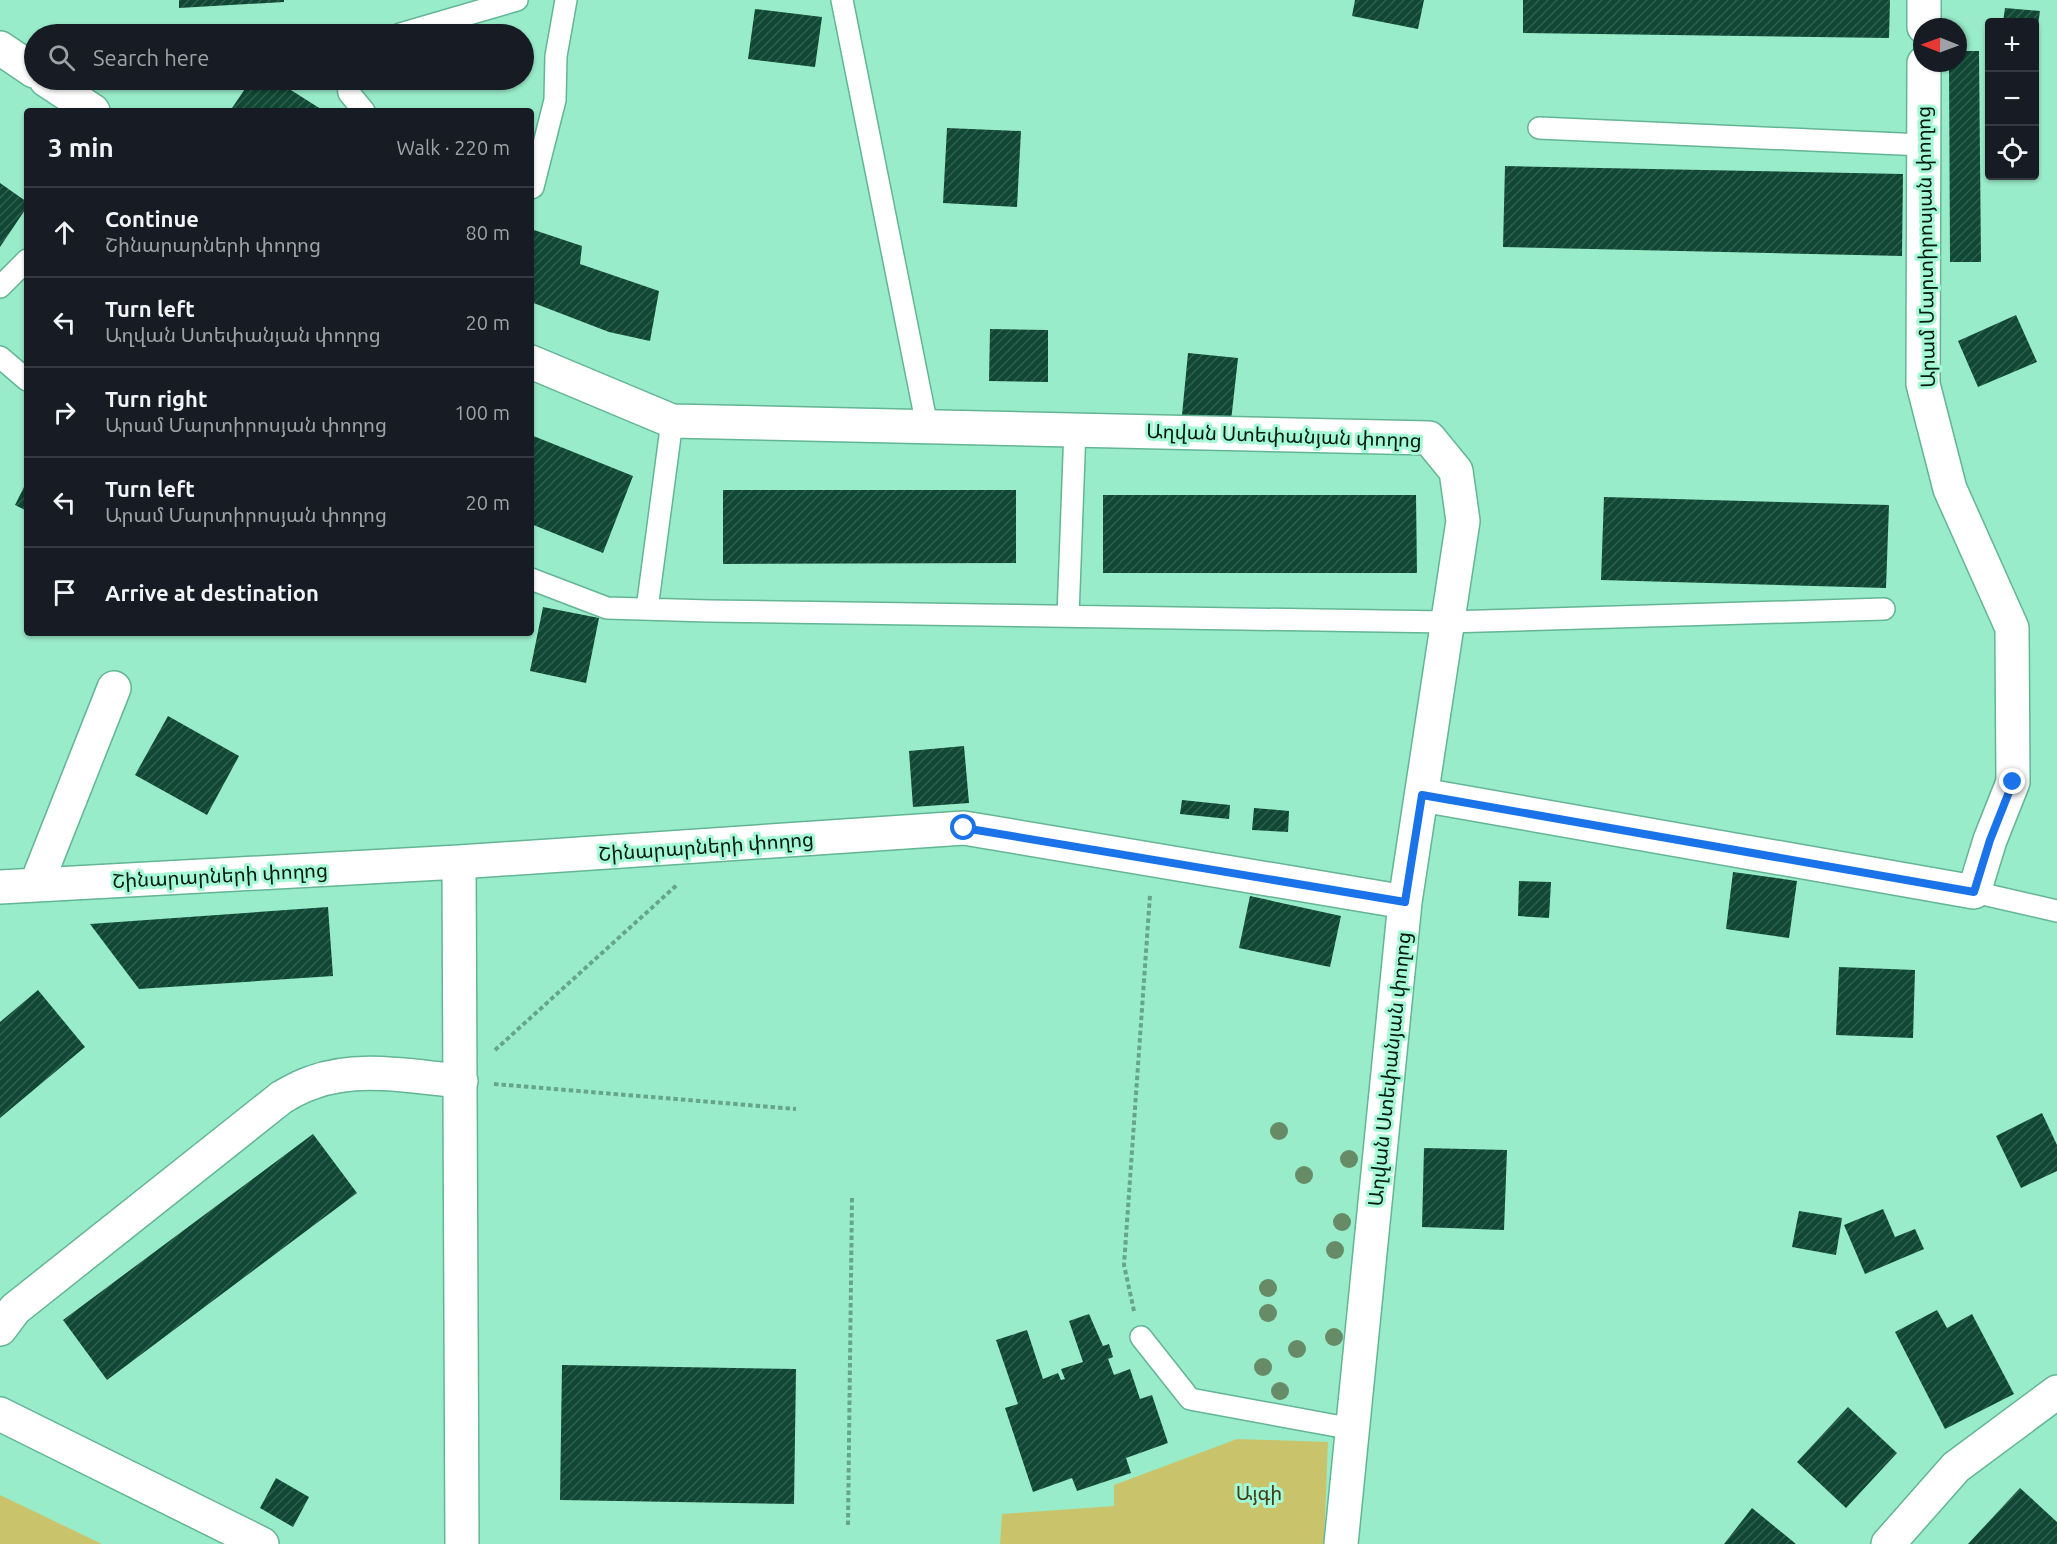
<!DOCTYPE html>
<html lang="en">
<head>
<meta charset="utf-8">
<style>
	:root { --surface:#171b24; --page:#20242c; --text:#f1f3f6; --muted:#9ea1a6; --line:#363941 }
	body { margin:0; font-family:Ubuntu,"Noto Sans Armenian",sans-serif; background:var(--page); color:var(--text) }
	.controls { position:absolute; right:18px; top:18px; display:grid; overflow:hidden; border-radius:6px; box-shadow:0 2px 4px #0004 }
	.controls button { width:54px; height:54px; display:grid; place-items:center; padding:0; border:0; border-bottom:2px solid var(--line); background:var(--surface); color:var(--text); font:30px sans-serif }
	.compass { position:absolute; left:1913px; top:18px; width:54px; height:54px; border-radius:50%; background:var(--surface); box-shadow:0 2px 4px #0004; rotate:271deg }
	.stop { position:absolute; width:18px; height:18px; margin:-14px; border:4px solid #1a73e8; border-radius:50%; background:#fff }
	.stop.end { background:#1a73e8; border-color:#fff; box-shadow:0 2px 6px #0008 }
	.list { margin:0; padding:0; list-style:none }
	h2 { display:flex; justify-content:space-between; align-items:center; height:78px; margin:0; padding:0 24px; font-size:26px }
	h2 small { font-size:20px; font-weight:400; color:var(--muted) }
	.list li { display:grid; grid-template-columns:39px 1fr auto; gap:18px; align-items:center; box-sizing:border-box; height:90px; padding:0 24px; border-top:2px solid var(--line) }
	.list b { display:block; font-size:22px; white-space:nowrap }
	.list p { margin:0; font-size:20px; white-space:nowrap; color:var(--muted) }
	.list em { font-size:20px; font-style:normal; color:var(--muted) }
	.icon { flex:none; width:33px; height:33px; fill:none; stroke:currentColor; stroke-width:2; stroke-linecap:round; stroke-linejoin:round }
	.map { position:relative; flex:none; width:2057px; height:1544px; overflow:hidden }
	.search { position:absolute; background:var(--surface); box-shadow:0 2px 4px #0004; left:24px; top:24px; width:510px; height:66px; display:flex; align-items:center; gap:15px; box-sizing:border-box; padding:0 21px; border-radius:33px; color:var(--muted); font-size:22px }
	.panel { position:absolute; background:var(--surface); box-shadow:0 2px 4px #0004; left:24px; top:108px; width:510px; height:528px; border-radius:6px }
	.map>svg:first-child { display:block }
	.green { fill:#c9c46c }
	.building { fill:url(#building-hatch) }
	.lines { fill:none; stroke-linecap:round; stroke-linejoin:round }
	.lane-casing { stroke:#63b594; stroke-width:24 }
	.street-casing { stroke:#63b594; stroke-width:36 }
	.path { stroke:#66a58b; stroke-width:4; stroke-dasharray:4.5 3; stroke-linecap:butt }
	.lane { stroke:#fff; stroke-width:21 }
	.street { stroke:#fff; stroke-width:33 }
	.tree { fill:#688b67 }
	.route { stroke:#1a73e8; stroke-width:8 }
	.labels { text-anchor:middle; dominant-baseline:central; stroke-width:6; stroke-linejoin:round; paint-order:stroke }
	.street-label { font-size:20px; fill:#011a11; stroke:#a6f9d6 }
	.park-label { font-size:20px; fill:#3f3c17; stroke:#a6f9d6 }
</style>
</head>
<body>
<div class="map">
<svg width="2057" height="1544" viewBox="0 0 2057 1544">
	<defs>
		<pattern id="building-hatch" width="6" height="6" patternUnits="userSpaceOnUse" patternTransform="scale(1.5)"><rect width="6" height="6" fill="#104835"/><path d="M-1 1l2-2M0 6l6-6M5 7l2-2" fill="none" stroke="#315f4f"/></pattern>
	</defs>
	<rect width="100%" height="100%" fill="#99ecc9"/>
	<!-- green -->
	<path class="green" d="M1237,1439L1328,1442L1324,1544H1000L1002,1514L1114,1506V1485Z
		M0,1495L102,1544H0Z"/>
	<!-- building -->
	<path class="building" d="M179,0H284V2L179,8Z
		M1355,0H1424L1418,29L1352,16Z
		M1523,0H1890L1889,38L1523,33Z
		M2005,8L2040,11L2037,32H2034V22H2003Z
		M755,9L822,17L815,67L748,59Z
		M1958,51H1979L1981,262H1950L1949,63H1958Z
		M251,80H275L324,111H230Z
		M947,128L1021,131L1017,207L943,203Z
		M1505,166L1903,174L1902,256L1503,247Z
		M0,183L27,202V207L0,247Z
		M531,229L582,246L580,264L659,291L650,341L609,332L531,302Z
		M2016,315L2037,362L1978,387L1958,341Z
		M990,329L1048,330V382L989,381Z
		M1188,353L1238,358L1231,421L1182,415Z
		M531,435L633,476L603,553L531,524Z
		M27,481V511L15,505Z
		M723,490H1016V563L723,564Z
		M1103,495H1416L1417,573H1103Z
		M1604,497L1889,505L1886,588L1601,580Z
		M543,607L599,618L586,683L530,671Z
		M168,716L239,756L207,815L135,775Z
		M964,746L969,803L913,807L909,751Z
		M1182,800L1230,805L1229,819L1180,814Z
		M1254,808L1289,811L1288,832L1252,830Z
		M1733,872L1797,881L1789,938L1726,929Z
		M1519,881L1551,882L1549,918L1518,916Z
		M1250,896L1341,916L1330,967L1239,948Z
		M328,907L333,976L139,989L90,924Z
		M1839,967L1915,970L1913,1038L1836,1035Z
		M38,990L85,1047L0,1118V1022Z
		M2042,1113L2057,1145V1171L2021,1188L1996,1136Z
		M313,1134L357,1193L107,1380L63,1320Z
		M1424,1148L1507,1150L1504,1230L1422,1227Z
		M1883,1209L1895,1237L1915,1229L1924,1249L1865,1274L1844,1225Z
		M1799,1211L1842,1218L1836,1255L1792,1247Z
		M1937,1310L1947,1328L1972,1314L2014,1394L1945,1429L1895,1332Z
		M1089,1314L1103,1346L1109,1344L1113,1357L1108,1359L1114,1375L1130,1369L1140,1399L1152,1395L1168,1443L1126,1458L1131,1473L1077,1491L1072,1478L1033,1492L1005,1408L1018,1404L996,1340L1027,1330L1043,1379L1058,1373L1061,1380L1065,1379L1061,1369L1083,1362L1069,1321Z
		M562,1365L796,1369L794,1504L560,1500Z
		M1848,1407L1897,1453L1846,1508L1797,1462Z
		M276,1478L309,1497L293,1527L260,1508Z
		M2020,1488L2057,1522V1544H1968Z
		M1752,1508L1796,1544H1724Z"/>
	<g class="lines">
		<defs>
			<path id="lane" d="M842,0L927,426
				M400,34L517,0
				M347,80L349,93L364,111
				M1539,128L1923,145
				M531,188L533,187L555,100L556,56L566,0
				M0,287L27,260
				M0,357L27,380
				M531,579L607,608L709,611L1447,622L1884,609
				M647,609L672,421
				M1068,616L1075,429
				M1974,892L2057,911
				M1141,1337L1190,1399L1353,1429"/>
			<path id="street" d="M1924,27V0
				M0,48L34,71
				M46,80L93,111
				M531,362L672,421L1429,438L1456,471L1463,521L1405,902L1341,1544
				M1422,795L1974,892L1990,840L2013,782L2012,628L1950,489L1923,384L1924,63
				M459,862L462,1544
				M36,885L114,688
				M0,887L459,862L964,828L1405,902
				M0,1329L15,1309L282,1097C291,1092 301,1086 311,1083C358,1065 412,1077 461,1081
				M0,1414L262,1544
				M1888,1544L1956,1467L2057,1392"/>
		</defs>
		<!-- lane casing -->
		<use href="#lane" class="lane-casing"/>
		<!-- street casing -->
		<use href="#street" class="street-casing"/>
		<!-- path -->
		<path class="path" d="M495,1050L678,884
			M494,1084L796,1109
			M1134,1311L1124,1265L1150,895
			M848,1525L852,1198"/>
		<!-- lane -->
		<use href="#lane" class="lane"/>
		<!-- street -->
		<use href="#street" class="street"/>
	</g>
	<!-- trees -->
	<g class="tree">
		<circle cx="1279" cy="1131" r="9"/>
		<circle cx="1349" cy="1159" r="9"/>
		<circle cx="1304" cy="1175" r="9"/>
		<circle cx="1342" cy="1222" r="9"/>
		<circle cx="1335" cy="1250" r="9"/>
		<circle cx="1268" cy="1288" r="9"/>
		<circle cx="1268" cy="1313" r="9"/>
		<circle cx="1334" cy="1337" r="9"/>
		<circle cx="1297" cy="1349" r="9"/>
		<circle cx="1263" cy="1367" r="9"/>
		<circle cx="1280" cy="1391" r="9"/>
	</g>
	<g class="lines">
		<!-- route -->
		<path class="route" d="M964,828L1405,902L1422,795L1974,892L1990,840L2013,782"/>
	</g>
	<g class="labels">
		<!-- street labels -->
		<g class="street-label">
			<text transform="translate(1925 247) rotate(-91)">Արամ Մարտիրոսյան փողոց</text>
			<text transform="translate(1284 435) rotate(2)">Աղվան Ստեփանյան փողոց</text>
			<text transform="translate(706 846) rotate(-4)">Շինարարների փողոց</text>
			<text transform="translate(220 875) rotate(-3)">Շինարարների փողոց</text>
			<text transform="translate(1389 1069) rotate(-84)">Աղվան Ստեփանյան փողոց</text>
		</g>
		<!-- park labels -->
		<g class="park-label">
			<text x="1259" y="1492">Այգի</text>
		</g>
	</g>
</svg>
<div class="controls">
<button>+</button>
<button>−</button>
<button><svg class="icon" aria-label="locate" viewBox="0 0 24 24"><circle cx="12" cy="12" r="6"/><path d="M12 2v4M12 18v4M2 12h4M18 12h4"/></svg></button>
</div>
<svg class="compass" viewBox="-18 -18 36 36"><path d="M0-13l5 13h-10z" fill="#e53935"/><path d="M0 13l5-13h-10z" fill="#9ea1a6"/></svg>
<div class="stop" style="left:964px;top:828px"></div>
<div class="stop end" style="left:2013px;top:782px"></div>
<div class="search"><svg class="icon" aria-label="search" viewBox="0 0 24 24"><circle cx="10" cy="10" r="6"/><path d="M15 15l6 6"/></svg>Search here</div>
<section class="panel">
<h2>3 min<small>Walk · 220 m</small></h2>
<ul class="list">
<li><svg class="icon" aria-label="ahead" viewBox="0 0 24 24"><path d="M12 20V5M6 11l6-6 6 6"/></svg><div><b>Continue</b><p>Շինարարների փողոց</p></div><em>80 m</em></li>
<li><svg class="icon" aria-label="left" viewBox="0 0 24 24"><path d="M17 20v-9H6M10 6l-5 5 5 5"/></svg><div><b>Turn left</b><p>Աղվան Ստեփանյան փողոց</p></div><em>20 m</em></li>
<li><svg class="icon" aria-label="right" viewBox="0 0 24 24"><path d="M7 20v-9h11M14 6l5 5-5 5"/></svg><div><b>Turn right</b><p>Արամ Մարտիրոսյան փողոց</p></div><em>100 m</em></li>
<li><svg class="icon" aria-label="left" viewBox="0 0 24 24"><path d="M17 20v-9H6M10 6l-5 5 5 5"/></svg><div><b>Turn left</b><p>Արամ Մարտիրոսյան փողոց</p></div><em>20 m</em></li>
<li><svg class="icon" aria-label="arrive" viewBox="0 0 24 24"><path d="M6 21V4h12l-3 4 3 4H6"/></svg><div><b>Arrive at destination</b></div></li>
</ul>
</section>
</div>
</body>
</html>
